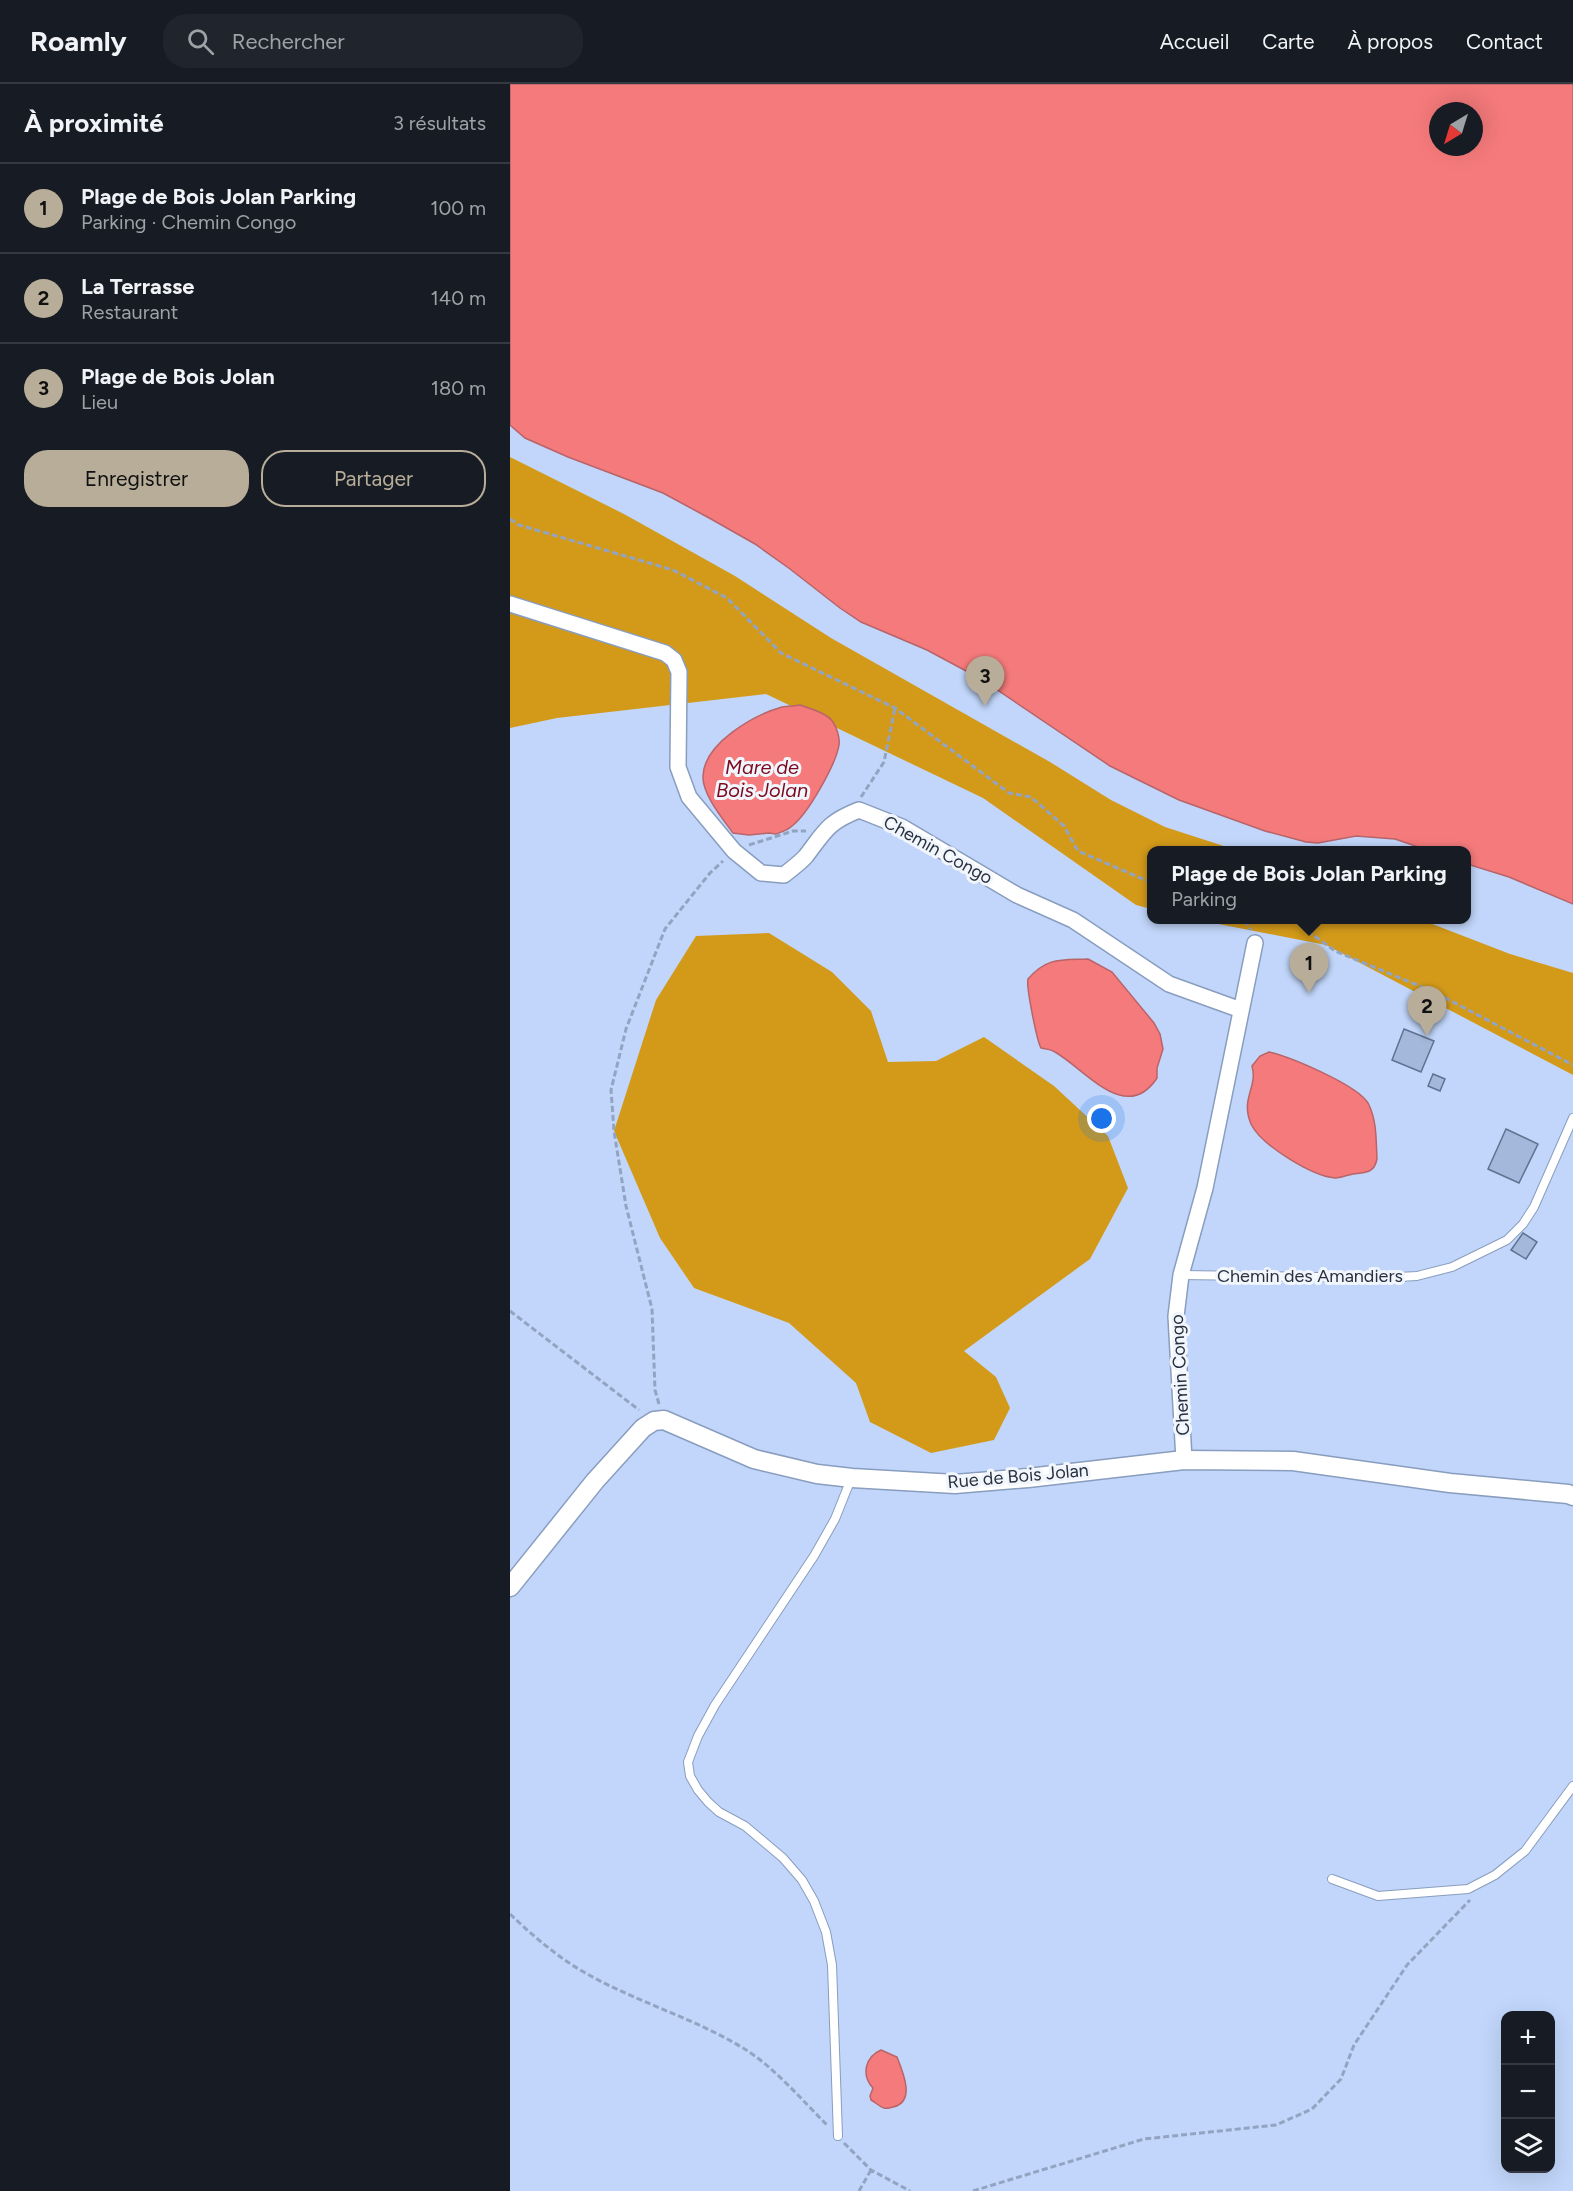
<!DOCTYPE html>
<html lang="fr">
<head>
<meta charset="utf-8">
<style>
	:root { --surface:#171b24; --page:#20242c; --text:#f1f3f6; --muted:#9ea1a6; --line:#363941; --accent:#b7ad99 }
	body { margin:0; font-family:Figtree,sans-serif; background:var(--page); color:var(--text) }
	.controls { position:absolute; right:18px; bottom:18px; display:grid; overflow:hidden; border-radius:12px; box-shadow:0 6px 24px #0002 }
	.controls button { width:54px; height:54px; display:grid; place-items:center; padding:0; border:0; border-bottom:2px solid var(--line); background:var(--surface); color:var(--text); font:30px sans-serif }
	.compass { position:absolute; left:919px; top:18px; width:54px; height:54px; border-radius:50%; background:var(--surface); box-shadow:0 6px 24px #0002; rotate:218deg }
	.you { position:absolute; left:592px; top:1035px; width:21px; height:21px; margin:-15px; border:4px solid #fff; border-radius:50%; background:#1a73e8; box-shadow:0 0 0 9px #1a73e833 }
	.badge { display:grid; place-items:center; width:39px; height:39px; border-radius:50%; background:var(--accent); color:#111; font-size:20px; font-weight:700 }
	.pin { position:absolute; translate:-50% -50px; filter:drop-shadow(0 2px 3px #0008) }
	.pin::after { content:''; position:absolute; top:32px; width:21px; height:18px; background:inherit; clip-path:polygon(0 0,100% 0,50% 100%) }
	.popup { position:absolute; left:637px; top:762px; width:324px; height:78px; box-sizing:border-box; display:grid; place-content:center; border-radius:12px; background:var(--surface); filter:drop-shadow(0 2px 4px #0005); font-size:20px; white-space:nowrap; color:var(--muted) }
	.popup b { font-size:22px; color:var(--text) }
	.popup::after { content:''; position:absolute; left:50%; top:100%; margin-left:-12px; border:12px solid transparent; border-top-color:var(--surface) }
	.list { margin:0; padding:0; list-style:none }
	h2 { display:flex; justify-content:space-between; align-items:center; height:78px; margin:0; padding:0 24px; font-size:26px }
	h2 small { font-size:20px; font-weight:400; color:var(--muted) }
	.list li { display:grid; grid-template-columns:39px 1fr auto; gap:18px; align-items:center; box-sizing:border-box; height:90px; padding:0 24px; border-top:2px solid var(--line) }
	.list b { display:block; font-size:22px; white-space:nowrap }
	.list p { margin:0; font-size:20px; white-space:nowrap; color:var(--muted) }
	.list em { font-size:20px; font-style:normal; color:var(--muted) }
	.actions { display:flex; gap:12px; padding:18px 24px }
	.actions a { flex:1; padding:14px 0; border:2px solid var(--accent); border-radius:24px; text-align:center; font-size:21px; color:var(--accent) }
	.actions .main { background:var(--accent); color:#111 }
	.icon { flex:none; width:33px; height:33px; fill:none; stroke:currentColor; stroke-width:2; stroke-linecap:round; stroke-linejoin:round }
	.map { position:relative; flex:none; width:1063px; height:2107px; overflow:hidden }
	header { display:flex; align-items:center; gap:36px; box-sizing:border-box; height:84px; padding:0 30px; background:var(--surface); border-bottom:2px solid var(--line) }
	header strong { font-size:28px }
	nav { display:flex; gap:33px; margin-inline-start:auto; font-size:21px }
	.search { width:420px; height:54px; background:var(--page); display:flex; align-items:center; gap:15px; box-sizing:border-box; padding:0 21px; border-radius:24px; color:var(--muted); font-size:22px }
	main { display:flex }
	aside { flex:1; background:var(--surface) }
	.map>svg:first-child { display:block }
	.green { fill:#d39a1a }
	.water { fill:#f57a7b; stroke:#b86469; stroke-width:1.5; fill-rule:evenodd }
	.building { fill:#a3b8da; stroke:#5f7291; stroke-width:1.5 }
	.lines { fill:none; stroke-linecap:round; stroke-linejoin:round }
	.service-casing { stroke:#899dbe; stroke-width:10 }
	.minor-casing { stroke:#899dbe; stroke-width:18 }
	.tertiary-casing { stroke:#899dbe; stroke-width:21 }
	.path { stroke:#93a4c2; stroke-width:3; stroke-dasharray:6 3; stroke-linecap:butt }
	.service { stroke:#fff; stroke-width:8 }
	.minor { stroke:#fff; stroke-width:15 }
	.tertiary { stroke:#fff; stroke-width:18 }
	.labels { text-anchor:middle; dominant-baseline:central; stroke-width:6; stroke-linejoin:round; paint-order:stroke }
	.street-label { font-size:18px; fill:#29313f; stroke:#f1f6fd }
	.water-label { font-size:20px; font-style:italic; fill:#7d091d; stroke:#f1f6fd }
</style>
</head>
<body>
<header>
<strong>Roamly</strong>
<div class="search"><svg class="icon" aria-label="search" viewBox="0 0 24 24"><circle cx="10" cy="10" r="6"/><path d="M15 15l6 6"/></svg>Rechercher</div>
<nav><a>Accueil</a><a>Carte</a><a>À propos</a><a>Contact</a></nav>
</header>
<main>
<aside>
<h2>À proximité<small>3 résultats</small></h2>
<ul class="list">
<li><span class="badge">1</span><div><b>Plage de Bois Jolan Parking</b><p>Parking · Chemin Congo</p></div><em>100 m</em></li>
<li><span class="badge">2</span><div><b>La Terrasse</b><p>Restaurant</p></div><em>140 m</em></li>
<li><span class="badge">3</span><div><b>Plage de Bois Jolan</b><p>Lieu</p></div><em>180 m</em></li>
</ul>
<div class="actions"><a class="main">Enregistrer</a><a>Partager</a></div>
</aside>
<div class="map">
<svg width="1063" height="2107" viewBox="0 0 1063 2107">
	<rect width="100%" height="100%" fill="#c1d6fa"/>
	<!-- green -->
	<path class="green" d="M0,373L114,430L225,492L321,554L540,678L601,716L655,743L726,766H642L641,825L626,821L473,714L256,610L47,634L0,644Z
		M688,836H912L1000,870L1063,889V991L816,861Z
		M259,849L322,888L361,927L378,978L426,977L474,953L544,1002L598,1052L618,1104L580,1175L454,1267L486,1293L500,1324L484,1356L421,1369L360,1338L346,1299L279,1239L184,1204L150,1154L104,1047L146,916L186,852Z"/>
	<!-- water -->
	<path class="water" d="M0,0H1063V820L999,793L957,780L956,766H917L885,755L846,752L808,759L796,758L755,747L669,716L600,682L471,595L417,566L351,538L330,524L280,485L245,460L201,435L153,409L58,373L15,354L0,341ZM928,27H964V63H928Z
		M290,621C301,625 317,629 323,638C327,644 330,654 329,661C326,680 298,730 282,742C278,746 271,748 266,750L259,749L239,751L223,749C213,735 192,710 193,692C194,659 244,631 272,623C278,622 285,622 290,621Z
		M578,875L602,888L644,939L650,950L653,965L647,984V994C616,1041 575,985 545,968C541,965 535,965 531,964C527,957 516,903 518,895C537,873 551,876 578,875Z
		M759,968C781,973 847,1001 858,1019C867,1036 866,1056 867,1075C864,1090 855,1088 843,1090C837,1091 831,1094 825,1094C802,1092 751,1061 741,1040C730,1014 748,1004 742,982L750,972Z
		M371,1966L387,1973C393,1988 406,2018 383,2023C380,2024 377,2025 374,2024C370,2023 365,2018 361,2016L360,2012L363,2004C351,1991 355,1973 371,1966Z"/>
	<!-- building -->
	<path class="building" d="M894,945L924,957L911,988L882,976Z
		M923,990L935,995L930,1007L918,1002Z
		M996,1045L1028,1060L1009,1099L978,1085Z
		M1013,1149L1027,1158L1016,1175L1001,1166Z"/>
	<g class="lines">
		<defs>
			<path id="service" d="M671,1191L870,1194L907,1192L942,1183L997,1156L1013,1140L1024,1123L1063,1034
				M822,1795L868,1812L958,1805L985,1791L1015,1767L1063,1702
				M328,2052L322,1881L316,1848L304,1817L292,1796L273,1774L235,1742L209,1728L198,1718L188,1706L180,1692L178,1678L188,1652L205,1621L304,1472L325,1435L341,1395"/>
			<path id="minor" d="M0,520L155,569L164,576L169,588L168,683L179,713L224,767L251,789L274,791C281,785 290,779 296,772C315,747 318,738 349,726L392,743L507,811L563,836L659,900L731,926
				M674,1376L666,1232L671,1191L695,1104L745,859"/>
			<path id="tertiary" d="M0,1503L85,1397L133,1344L144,1337L154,1336L244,1375L307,1390L342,1394L445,1400L518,1394L674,1376L783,1377L940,1399L1058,1410L1063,1412"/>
		</defs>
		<!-- service casing -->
		<use href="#service" class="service-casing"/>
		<!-- minor casing -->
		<use href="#minor" class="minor-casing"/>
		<!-- tertiary casing -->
		<use href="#tertiary" class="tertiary-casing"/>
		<!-- path -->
		<path class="path" d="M0,435L9,441L163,486L217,514L271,569L385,624L499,709L521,713L554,742L568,767L642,799
			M351,713L374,678L385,624
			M239,761L283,747H296
			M735,836L741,846
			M783,836L825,867L924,908L1063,981
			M738,839L744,836
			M0,1227L129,1326
			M149,1320L145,1306L142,1225L116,1122L104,1047L101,1006L116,945L155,845L200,789L213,777
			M0,1830C22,1851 45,1871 72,1887C123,1917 182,1933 233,1964C263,1982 292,2016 317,2041
			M334,2059L361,2086L400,2107
			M349,2107L361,2086
			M463,2107L634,2055L766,2041L802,2025L831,1995L844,1961L897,1881L960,1816"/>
		<!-- service -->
		<use href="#service" class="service"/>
		<!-- minor -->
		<use href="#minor" class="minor"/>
		<!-- tertiary -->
		<use href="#tertiary" class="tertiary"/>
	</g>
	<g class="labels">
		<!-- street labels -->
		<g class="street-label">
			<text transform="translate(428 766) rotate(29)">Chemin Congo</text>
			<text x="800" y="1192">Chemin des Amandiers</text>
			<text transform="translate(670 1291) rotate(-93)">Chemin Congo</text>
			<text transform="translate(508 1392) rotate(-5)">Rue de Bois Jolan</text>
		</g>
		<!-- water labels -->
		<g class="water-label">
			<text x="252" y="683">Mare de<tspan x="252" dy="23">Bois Jolan</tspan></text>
		</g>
	</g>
</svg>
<div class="controls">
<button>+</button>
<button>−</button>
<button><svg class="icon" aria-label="layers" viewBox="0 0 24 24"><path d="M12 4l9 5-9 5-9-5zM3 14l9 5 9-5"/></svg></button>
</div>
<svg class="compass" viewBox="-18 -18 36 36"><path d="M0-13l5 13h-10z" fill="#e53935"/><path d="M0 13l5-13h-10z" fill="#9ea1a6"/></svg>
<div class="you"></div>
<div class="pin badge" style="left:799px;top:909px">1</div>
<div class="popup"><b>Plage de Bois Jolan Parking</b>Parking</div>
<div class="pin badge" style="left:917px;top:952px">2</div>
<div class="pin badge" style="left:475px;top:622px">3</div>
</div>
</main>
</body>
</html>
